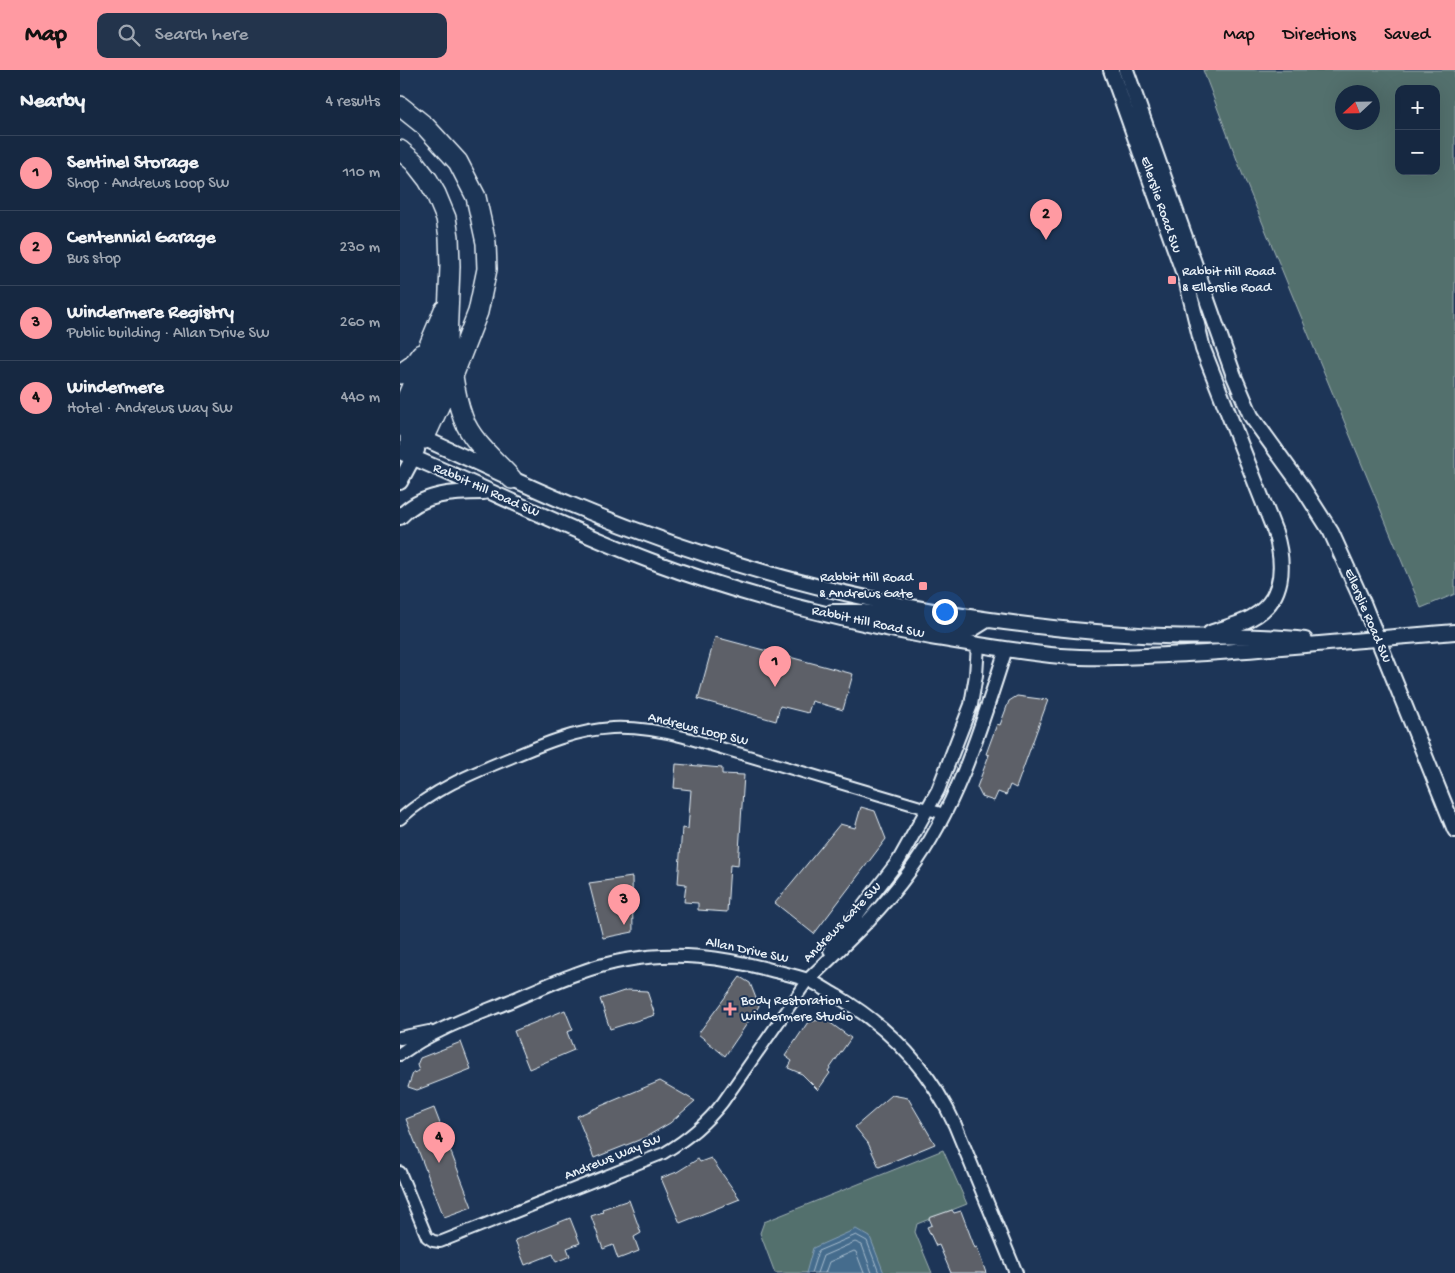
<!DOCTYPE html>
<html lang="en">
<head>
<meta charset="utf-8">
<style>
	:root { --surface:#162841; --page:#23344c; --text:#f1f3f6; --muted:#9ea6b1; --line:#35445a; --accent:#ff9aa2 }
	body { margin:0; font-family:"Gochi Hand",sans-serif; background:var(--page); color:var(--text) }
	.controls { position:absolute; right:15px; top:15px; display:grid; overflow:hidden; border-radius:10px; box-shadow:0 5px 20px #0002 }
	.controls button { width:45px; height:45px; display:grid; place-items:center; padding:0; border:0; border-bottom:1px solid var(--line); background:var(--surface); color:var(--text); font:25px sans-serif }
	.compass { position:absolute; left:935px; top:15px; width:45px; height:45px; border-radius:50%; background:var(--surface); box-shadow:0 5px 20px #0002; rotate:248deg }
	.you { position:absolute; left:544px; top:541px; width:18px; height:18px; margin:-12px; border:4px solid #fff; border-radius:50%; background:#1a73e8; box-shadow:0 0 0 8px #1a73e833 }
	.badge { display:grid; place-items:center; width:32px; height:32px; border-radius:50%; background:var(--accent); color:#111; font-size:16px; font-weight:700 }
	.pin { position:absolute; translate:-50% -41px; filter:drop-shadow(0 1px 2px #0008) }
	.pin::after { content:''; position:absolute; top:26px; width:18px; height:15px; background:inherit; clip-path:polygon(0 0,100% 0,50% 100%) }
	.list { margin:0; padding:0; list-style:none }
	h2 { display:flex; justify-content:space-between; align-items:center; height:65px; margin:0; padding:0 20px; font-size:21px }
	h2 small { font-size:16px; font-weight:400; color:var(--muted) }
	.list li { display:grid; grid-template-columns:32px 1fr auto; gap:15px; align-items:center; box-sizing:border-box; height:75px; padding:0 20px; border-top:1px solid var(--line) }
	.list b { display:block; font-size:19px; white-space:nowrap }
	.list p { margin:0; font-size:16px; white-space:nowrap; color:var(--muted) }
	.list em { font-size:16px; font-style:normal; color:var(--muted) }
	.icon { flex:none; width:28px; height:28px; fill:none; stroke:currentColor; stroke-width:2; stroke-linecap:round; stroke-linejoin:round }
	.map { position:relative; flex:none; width:1055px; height:1203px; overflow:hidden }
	header { display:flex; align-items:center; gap:30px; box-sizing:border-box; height:70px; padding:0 25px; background:var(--accent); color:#111 }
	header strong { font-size:24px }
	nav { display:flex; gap:28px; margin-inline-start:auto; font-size:18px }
	.search { width:350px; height:45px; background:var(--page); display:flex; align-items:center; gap:12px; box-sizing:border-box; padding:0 18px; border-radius:10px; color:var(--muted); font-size:19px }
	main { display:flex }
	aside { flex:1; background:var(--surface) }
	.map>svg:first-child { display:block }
	.green { fill:#536f6d; stroke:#9eb0b2; fill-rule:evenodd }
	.water { fill:#456c8d; stroke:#86a1b8 }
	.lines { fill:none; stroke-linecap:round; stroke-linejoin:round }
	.shore { stroke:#a7bccd; stroke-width:1 }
	.building { fill:#5d6168; stroke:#e8f1f8 }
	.minor-casing { stroke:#e8f1f8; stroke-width:14 }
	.tertiary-casing { stroke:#e8f1f8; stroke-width:16 }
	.secondary-casing { stroke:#e8f1f8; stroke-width:18 }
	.motorway-casing { stroke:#e8f1f8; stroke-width:22 }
	.minor { stroke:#1d3557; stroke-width:10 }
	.tertiary { stroke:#1d3557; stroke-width:12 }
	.secondary { stroke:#1d3557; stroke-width:14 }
	.motorway { stroke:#1d3557; stroke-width:19 }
	.poi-dot { fill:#ff9aa2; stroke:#1d3557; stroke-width:2 }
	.labels { text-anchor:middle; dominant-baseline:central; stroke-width:4; stroke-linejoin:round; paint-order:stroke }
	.street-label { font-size:14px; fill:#e8f1f8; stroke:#1d3557 }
	.poi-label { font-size:14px; fill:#e8f1f8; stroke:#1d3557; text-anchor:start }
</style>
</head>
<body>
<header>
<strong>Map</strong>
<div class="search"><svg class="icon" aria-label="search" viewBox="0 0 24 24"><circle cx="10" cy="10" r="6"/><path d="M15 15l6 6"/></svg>Search here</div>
<nav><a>Map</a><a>Directions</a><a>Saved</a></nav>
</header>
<main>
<aside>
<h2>Nearby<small>4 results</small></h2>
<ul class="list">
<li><span class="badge">1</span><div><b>Sentinel Storage</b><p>Shop · Andrews Loop SW</p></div><em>110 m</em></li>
<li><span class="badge">2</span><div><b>Centennial Garage</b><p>Bus stop</p></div><em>230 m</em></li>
<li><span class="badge">3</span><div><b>Windermere Registry</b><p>Public building · Allan Drive SW</p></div><em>260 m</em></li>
<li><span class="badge">4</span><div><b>Windermere</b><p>Hotel · Andrews Way SW</p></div><em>440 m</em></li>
</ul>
</aside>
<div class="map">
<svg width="1055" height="1203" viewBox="0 0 1055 1203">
	<rect width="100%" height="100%" fill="#1d3557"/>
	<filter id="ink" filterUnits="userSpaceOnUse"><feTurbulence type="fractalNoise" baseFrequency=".02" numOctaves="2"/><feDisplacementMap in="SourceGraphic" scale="10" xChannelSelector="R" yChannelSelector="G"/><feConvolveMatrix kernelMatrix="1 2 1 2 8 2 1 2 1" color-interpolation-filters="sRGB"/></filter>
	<g filter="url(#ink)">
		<!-- green -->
		<path class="green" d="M803,0H1055V524L1021,538L842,103ZM999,19H1036V101H999ZM942,22H972V52H942Z
			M543,1080L567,1134L517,1154L515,1162L532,1203H375L360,1163L364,1152Z"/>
		<!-- water -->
		<path class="water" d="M456,1159L470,1167L484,1203H406L413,1178Z"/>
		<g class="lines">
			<!-- shore -->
			<path class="shore" d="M411,1203L418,1181L456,1165L467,1171L479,1203
				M417,1203L423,1186L455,1172L462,1175L472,1203
				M425,1203L429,1192L454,1181L456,1182L464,1203"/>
		</g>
		<!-- building -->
		<path class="building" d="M315,567L453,604L443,640L412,631L408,643L380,636L376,651L298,629Z
			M617,626L648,630L616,718L610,715L606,725L598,722L594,731L582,727L577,717L589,685L586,684L597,654L600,655L609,631Z
			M276,694L322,698V704L344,705L338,796L330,795L327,842L298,840V833L284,832L286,814L278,813L282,758L288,759L291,720L274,718Z
			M461,737L475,741L486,769L414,864L375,833L440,754L455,758Z
			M232,807L233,862L203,868L189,813Z
			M340,907L350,913L359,936L325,986L298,964Z
			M227,920L247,921L255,945L210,959L200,929Z
			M165,940L173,960L167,962L174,980L129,999L114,961Z
			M425,949L451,968L428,1001L430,1003L418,1020L402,1004L388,998L392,991L385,986L408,952Z
			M61,972L71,999L17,1020L8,1017L13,1003L19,1001L17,995L20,988Z
			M260,1011L295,1031L270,1053L244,1068L194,1088L177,1046Z
			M492,1025L508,1028L535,1074L479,1097L468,1073L455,1057Z
			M34,1038L72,1137L44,1147L6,1049Z
			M311,1088L340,1129L280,1153L261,1108L277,1102L298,1089L300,1092Z
			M229,1130L241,1163L234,1167L239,1181L218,1189L213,1175L203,1179L191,1146L203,1142L202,1139Z
			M552,1140L554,1143L561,1141L575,1178L577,1177L586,1203H551L539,1175L536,1176L527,1157L532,1155L529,1148Z
			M170,1148L180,1173L167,1178L170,1186L156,1192L153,1184L125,1195L115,1170Z"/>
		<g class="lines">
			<defs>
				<path id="minor" d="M0,749C34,719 68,705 110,688C143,674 176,660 212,658C237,657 261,661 284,667L544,744
					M0,1102L27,1167L33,1171L40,1172L264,1083C288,1069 306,1054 323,1032L408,910"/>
				<path id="tertiary" d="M430,880L499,790L538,720L571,635L576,605L578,575
					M408,910C444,875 480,842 509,802C557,738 582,654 606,579
					M0,968L29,962
					M0,984C33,960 71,947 108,932C146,916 185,897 226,890C276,881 322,887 371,900C383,903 396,906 408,910C418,914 428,921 437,926C489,957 530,1000 555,1055L616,1203"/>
				<path id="secondary" d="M711,0L790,221
					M726,0L834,306L851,346L903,418L931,462L964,535L1055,760
					M787,213L803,279L875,462C885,495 885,530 851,548C838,555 824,558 810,563
					M0,358C58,383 114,411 172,435C306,491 447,530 590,550C647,558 706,564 764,566C811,568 858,564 905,570
					M0,382C84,417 166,459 251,491C342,525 436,549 531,567C574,574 618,582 661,586C703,589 746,586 787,584C877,579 966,569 1055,562
					M0,412L17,380
					M0,447C22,423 54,422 84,422
					M432,542H463L571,560L587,550"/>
				<path id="motorway" d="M0,36L25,56L58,92L76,127L86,173L87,199L78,242L53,306L24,369
					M0,80L14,92L28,110L36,124L46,148L49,167L50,196L47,271L10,362V376L12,387
					M0,304L13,295L21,284
					M53,306C55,320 58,334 63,348C72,372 95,390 112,409
					M0,344L44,240"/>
			</defs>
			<!-- minor casing -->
			<use href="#minor" class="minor-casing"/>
			<!-- tertiary casing -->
			<use href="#tertiary" class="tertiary-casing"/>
			<!-- secondary casing -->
			<use href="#secondary" class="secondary-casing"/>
			<!-- motorway casing -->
			<use href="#motorway" class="motorway-casing"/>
			<!-- minor -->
			<use href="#minor" class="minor"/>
			<!-- tertiary -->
			<use href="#tertiary" class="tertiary"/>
			<!-- secondary -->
			<use href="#secondary" class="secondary"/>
			<!-- motorway -->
			<use href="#motorway" class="motorway"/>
		</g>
	</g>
	<!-- markers -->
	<g class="poi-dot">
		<rect x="767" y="205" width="10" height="10" rx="2.5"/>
		<rect x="518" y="511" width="10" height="10" rx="2.5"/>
		<path d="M327.5 931.5h5v5h5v5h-5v5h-5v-5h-5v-5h5z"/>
	</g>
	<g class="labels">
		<!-- street labels -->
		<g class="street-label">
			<text transform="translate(760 135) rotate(71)">Ellerslie Road SW</text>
			<text transform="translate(86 421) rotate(24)">Rabbit Hill Road SW</text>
			<text transform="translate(967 546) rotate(67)">Ellerslie Road SW</text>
			<text transform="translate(468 553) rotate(12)">Rabbit Hill Road SW</text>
			<text transform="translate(298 660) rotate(14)">Andrews Loop SW</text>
			<text transform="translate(443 853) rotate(-46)">Andrews Gate SW</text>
			<text transform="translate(347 881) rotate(12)">Allan Drive SW</text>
			<text transform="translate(213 1088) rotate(-22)">Andrews Way SW</text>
		</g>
		<!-- poi labels -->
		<g class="poi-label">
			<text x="782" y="202">Rabbit Hill Road<tspan x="782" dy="16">&amp; Ellerslie Road</tspan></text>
			<text x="513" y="508" text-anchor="end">Rabbit Hill Road<tspan x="513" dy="16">&amp; Andrews Gate</tspan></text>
			<text x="341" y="931">Body Restoration -<tspan x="341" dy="16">Windermere Studio</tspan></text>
		</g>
	</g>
</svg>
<div class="controls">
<button>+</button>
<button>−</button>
</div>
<svg class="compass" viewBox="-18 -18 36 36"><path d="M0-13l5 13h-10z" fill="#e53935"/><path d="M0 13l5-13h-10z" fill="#9ea6b1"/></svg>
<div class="you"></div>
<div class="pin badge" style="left:375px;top:617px">1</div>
<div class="pin badge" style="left:646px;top:170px">2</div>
<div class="pin badge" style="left:224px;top:855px">3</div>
<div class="pin badge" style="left:39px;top:1093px">4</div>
</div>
</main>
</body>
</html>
